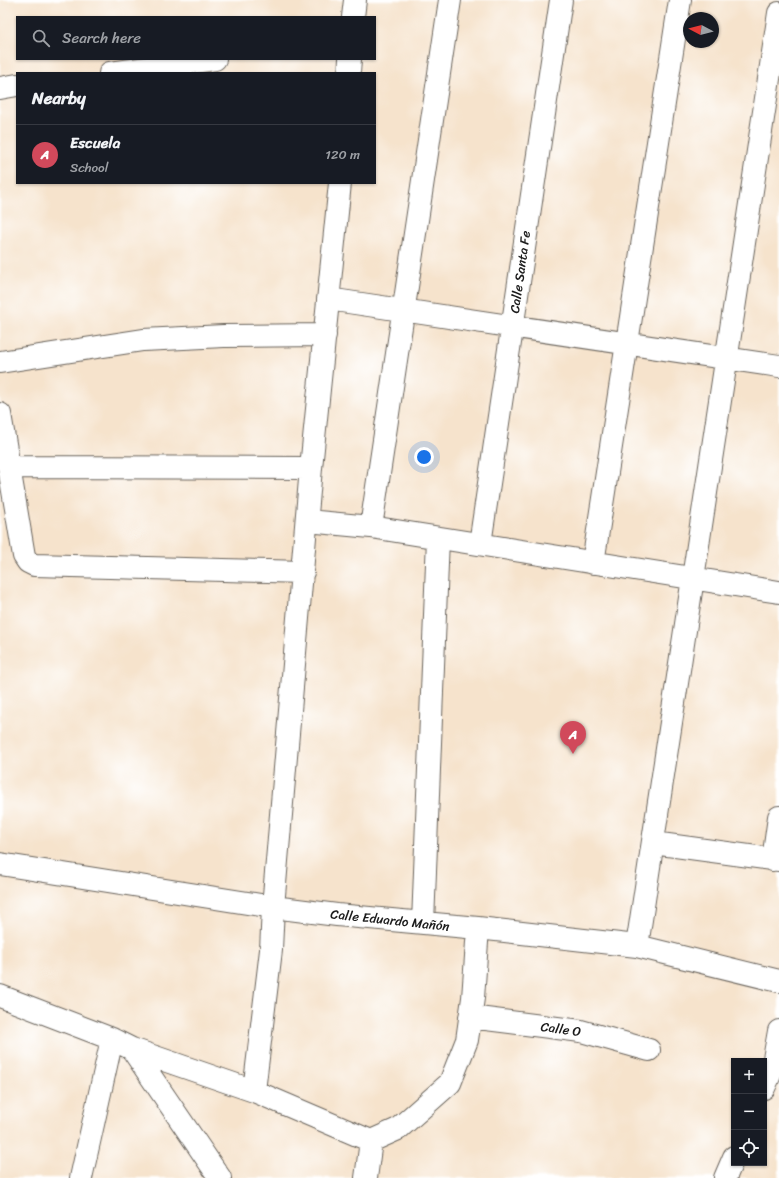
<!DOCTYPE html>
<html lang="en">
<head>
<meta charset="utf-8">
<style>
	:root { --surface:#171b24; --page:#242831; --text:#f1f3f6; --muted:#9ea1a6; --line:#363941; --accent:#d1495b }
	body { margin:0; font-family:Sriracha,sans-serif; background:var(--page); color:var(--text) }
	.controls { position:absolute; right:12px; bottom:12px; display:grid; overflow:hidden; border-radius:0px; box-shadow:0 1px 3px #0004 }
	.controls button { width:36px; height:36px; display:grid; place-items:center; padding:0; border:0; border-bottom:1px solid var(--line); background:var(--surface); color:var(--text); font:20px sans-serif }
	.compass { position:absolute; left:683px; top:12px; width:36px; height:36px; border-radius:50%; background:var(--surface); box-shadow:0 1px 3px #0004; rotate:277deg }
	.you { position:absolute; left:424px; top:457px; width:14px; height:14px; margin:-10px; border:3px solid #fff; border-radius:50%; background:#1a73e8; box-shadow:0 0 0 6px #1a73e833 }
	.badge { display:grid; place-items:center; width:26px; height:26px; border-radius:50%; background:var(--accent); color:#fff; font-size:13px; font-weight:700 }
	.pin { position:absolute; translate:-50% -33px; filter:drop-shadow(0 1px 2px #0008) }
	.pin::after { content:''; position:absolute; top:21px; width:14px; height:12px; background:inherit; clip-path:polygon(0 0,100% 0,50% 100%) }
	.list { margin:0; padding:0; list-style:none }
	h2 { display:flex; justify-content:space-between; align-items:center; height:52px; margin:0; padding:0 16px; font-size:17px }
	h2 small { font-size:13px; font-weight:400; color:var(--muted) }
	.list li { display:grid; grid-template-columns:26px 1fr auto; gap:12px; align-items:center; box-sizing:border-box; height:60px; padding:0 16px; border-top:1px solid var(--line) }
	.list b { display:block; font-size:15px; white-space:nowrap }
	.list p { margin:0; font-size:13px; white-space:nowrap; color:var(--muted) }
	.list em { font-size:13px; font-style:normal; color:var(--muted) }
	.icon { flex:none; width:22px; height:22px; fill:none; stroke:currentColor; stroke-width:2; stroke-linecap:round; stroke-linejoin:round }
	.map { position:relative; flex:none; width:779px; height:1178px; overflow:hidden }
	.search { position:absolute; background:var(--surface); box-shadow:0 1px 3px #0004; left:16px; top:16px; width:360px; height:44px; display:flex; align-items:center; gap:10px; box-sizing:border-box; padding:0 14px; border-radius:0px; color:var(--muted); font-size:15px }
	.panel { position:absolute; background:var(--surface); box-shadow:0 1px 3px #0004; left:16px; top:72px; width:360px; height:112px; border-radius:0px }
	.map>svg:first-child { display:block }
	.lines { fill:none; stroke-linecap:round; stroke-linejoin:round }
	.minor-casing { stroke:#68625a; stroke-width:24 }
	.minor { stroke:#fff; stroke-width:22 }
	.labels { text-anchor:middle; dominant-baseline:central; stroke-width:3.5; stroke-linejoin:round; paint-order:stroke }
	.street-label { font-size:13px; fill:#1c1c1c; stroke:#fff }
</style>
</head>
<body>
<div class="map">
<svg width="779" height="1178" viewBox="0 0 779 1178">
	<rect width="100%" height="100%" fill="#fff"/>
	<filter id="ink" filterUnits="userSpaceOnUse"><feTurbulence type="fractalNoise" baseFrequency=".025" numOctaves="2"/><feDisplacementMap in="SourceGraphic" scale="8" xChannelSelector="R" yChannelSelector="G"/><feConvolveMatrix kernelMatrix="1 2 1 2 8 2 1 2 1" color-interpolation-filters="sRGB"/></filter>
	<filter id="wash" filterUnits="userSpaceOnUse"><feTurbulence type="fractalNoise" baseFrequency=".012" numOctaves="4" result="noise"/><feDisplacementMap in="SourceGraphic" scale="16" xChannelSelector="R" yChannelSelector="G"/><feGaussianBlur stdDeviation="0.9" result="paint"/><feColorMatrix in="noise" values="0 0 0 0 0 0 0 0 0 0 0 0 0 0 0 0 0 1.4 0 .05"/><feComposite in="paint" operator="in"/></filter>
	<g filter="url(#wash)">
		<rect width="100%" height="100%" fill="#f6e3cc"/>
	</g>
	<g filter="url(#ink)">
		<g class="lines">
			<defs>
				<path id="minor" d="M353,17L355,0
					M110,73L215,59
					M349,73L350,59
					M0,88L17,85
					M328,299L779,366
					M0,362L143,340L224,336L325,335
					M0,414L24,556L28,562L34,565L303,572
					M9,467L311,468
					M307,521L371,527L779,592
					M371,527L450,0
					M480,544L561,0
					M593,563L680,0
					M653,843L779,860
					M773,860L779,817
					M0,864L273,907L337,915L478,928L637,946L779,981
					M423,923L438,538
					M637,946L779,13
					M0,996L112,1039L132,1049L220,1178
					M470,1017L581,1031L649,1050
					M132,1049L254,1091L371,1141L398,1129L450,1083L467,1040L473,998L478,928
					M764,1088L772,1070L779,1031
					M254,1091L271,950L273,907L311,468L340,183
					M81,1178L112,1039
					M366,1178L371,1141
					M725,1178L734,1157"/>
			</defs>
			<!-- minor casing -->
			<use href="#minor" class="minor-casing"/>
			<!-- minor -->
			<use href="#minor" class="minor"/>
		</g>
	</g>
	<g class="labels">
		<!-- street labels -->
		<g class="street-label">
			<text transform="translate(520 272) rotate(-82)">Calle Santa Fe</text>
			<text transform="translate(390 920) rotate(6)">Calle Eduardo Mañón</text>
			<text transform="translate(561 1029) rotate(8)">Calle O</text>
		</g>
	</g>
</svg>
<div class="controls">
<button>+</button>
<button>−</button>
<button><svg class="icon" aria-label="locate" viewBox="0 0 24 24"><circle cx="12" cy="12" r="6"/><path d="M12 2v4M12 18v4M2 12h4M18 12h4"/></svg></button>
</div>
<svg class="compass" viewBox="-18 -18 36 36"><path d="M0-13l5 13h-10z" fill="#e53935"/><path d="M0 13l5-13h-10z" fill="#9ea1a6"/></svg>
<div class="you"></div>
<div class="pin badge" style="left:573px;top:754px">A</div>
<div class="search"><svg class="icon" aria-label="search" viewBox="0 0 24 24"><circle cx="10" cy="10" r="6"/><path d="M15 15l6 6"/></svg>Search here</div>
<section class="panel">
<h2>Nearby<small></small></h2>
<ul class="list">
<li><span class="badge">A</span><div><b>Escuela</b><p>School</p></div><em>120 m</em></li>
</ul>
</section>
</div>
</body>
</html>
